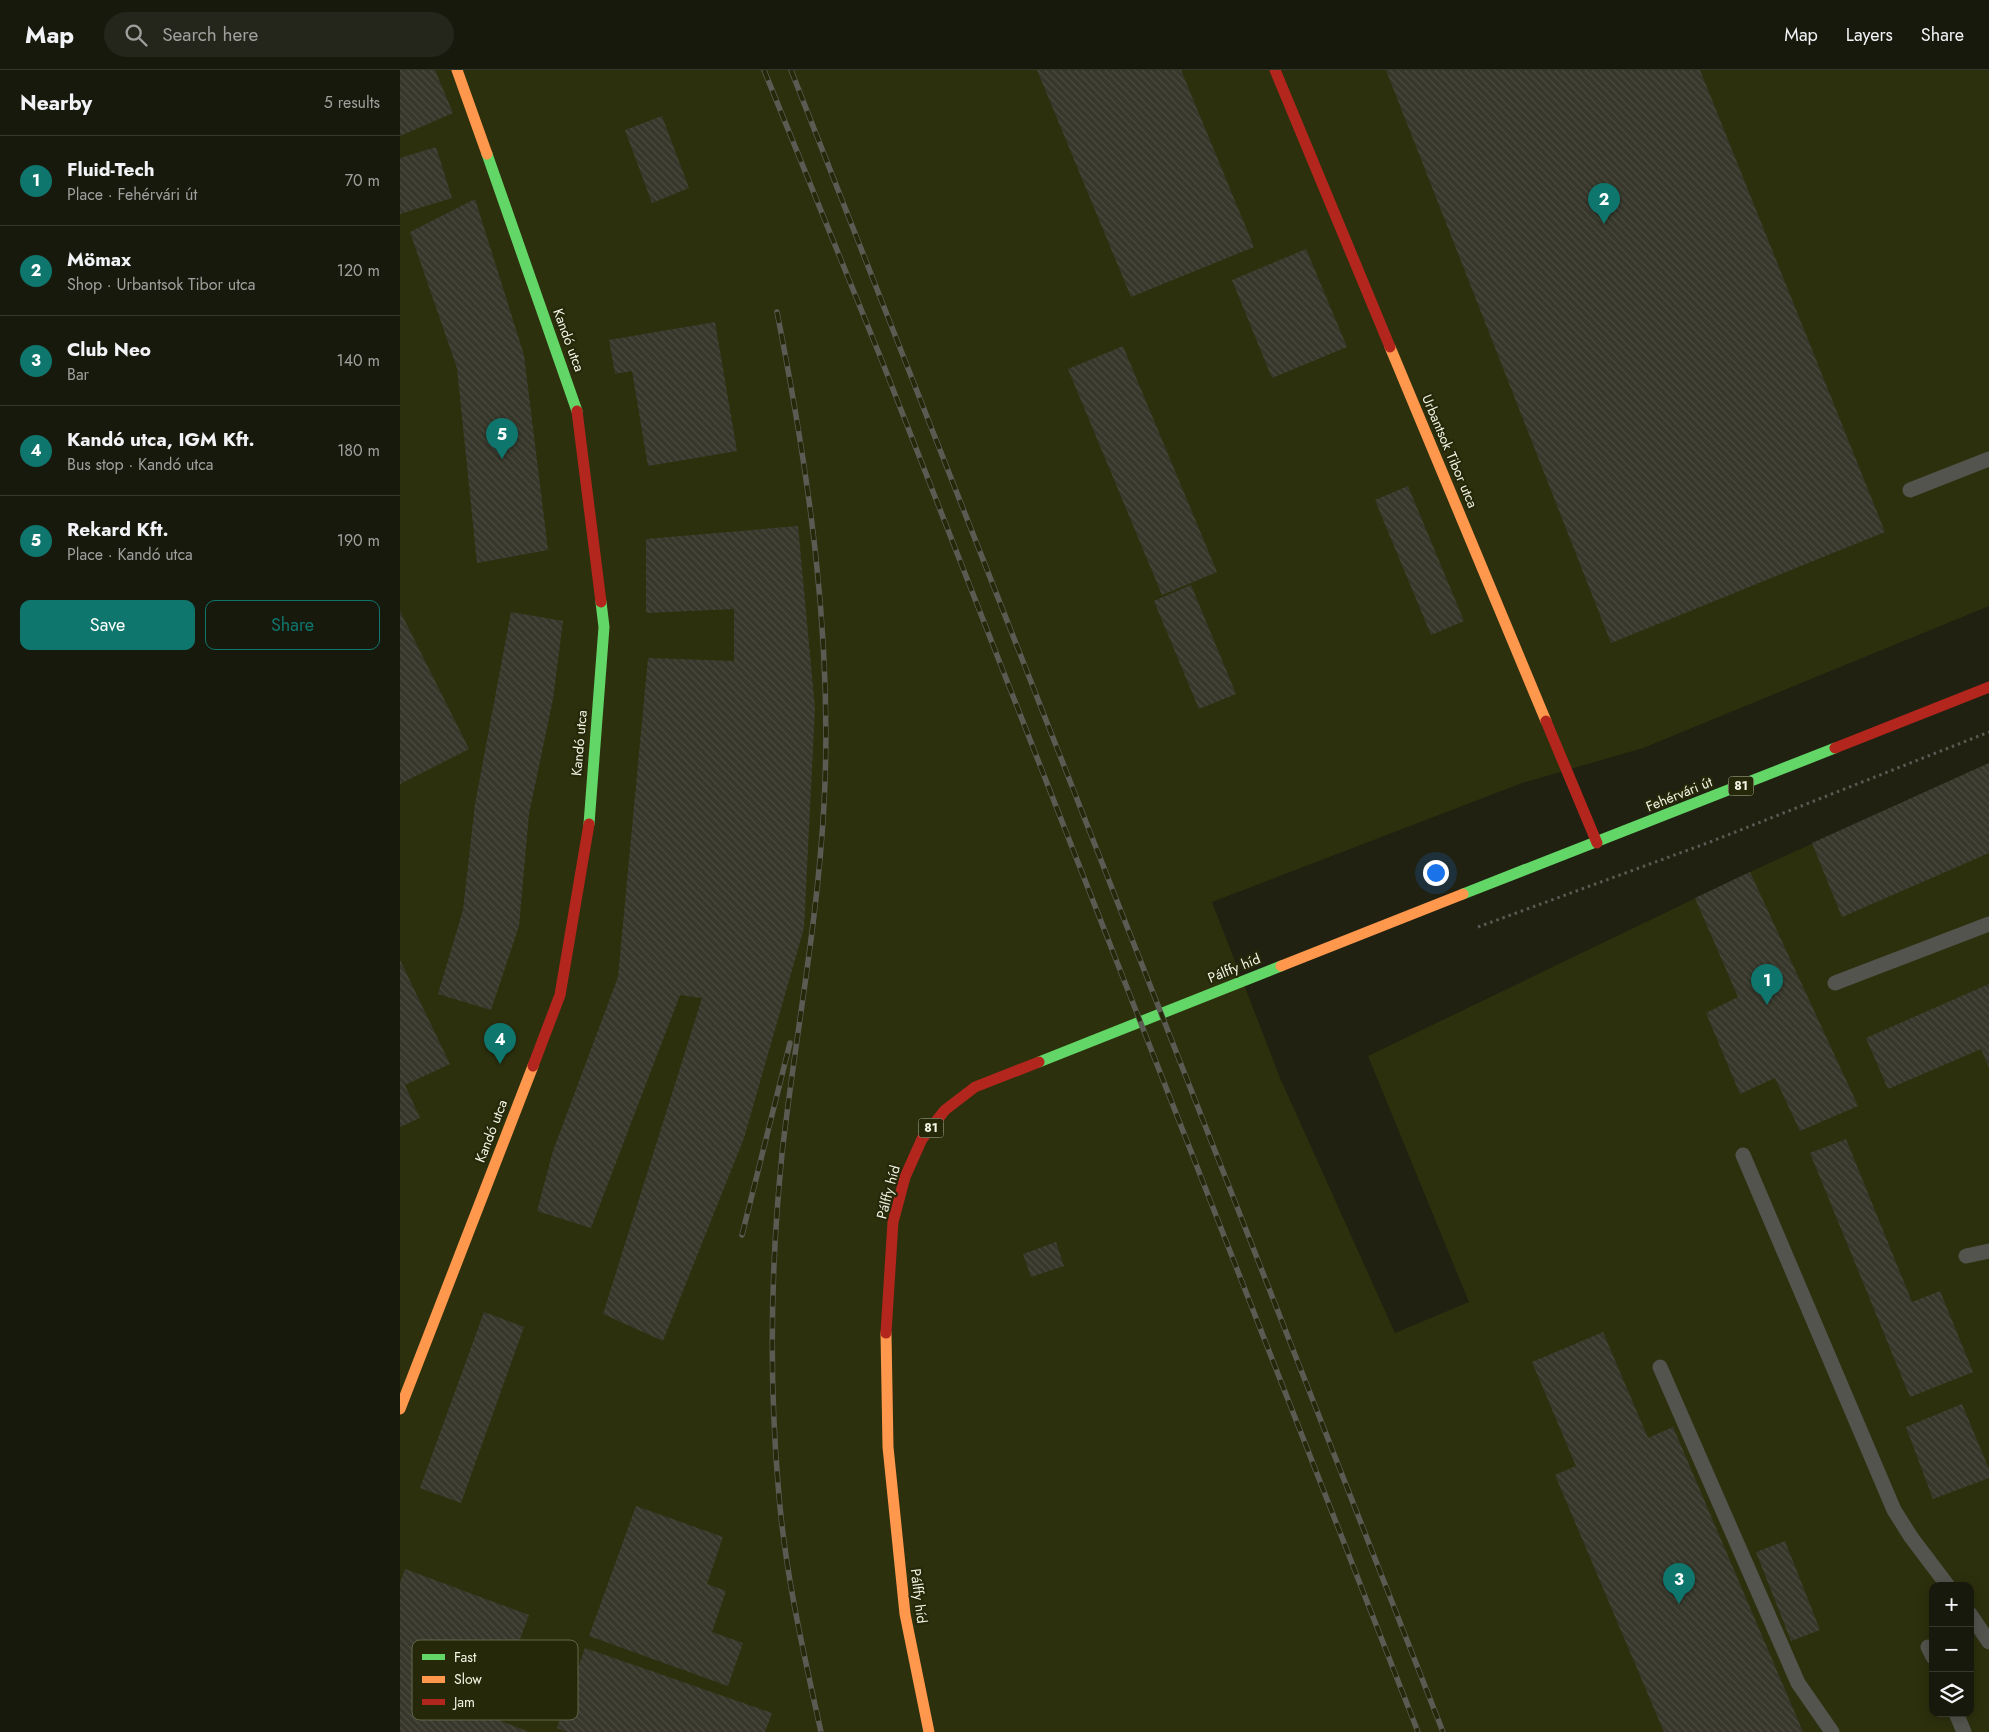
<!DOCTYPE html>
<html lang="en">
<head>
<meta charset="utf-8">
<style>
	:root { --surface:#18190d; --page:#25261b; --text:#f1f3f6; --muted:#9fa09d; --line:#36382e; --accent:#0f766e }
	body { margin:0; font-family:Jost,sans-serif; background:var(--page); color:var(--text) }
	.controls { position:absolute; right:15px; bottom:15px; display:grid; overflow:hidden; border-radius:10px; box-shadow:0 2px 12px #0003 }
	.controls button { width:45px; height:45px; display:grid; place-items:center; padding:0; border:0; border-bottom:1px solid var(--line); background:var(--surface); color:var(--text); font:25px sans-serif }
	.you { position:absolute; left:1035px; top:802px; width:18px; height:18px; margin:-12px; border:4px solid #fff; border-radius:50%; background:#1a73e8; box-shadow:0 0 0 8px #1a73e833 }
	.badge { display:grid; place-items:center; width:32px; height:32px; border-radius:50%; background:var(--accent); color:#fff; font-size:16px; font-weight:700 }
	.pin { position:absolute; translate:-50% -41px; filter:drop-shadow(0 1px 2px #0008) }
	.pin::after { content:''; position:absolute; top:26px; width:18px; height:15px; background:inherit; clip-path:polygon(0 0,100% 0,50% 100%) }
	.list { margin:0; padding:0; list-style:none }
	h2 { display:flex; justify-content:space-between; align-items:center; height:65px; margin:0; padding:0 20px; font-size:21px }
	h2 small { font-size:16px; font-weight:400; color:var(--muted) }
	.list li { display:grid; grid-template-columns:32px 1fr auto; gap:15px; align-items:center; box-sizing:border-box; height:90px; padding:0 20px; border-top:1px solid var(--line) }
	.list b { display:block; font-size:19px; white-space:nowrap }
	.list p { margin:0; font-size:16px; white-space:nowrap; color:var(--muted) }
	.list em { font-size:16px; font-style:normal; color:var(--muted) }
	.actions { display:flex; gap:10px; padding:15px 20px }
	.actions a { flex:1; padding:11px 0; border:1px solid var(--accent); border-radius:10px; text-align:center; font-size:18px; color:var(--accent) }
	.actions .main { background:var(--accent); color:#fff }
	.icon { flex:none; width:28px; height:28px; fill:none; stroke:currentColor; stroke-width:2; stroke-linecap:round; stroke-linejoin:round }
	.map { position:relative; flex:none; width:1589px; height:1662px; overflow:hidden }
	header { display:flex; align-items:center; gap:30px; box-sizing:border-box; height:70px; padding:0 25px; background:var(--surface); border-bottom:1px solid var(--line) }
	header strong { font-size:24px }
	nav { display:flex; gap:28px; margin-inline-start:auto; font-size:18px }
	.search { width:350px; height:45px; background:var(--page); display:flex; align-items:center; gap:12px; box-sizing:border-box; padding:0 18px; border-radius:28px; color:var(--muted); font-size:19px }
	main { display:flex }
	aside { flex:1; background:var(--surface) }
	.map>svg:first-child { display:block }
	.built { fill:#2d300d; fill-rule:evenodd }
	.building { fill:url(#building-back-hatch) }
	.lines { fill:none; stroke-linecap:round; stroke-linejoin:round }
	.path { stroke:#5a5b53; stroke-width:3; stroke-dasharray:2.5 4; stroke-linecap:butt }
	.lane { stroke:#52544d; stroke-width:15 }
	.fast { stroke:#63d668; stroke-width:11 }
	.slow { stroke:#ff974d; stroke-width:11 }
	.jam { stroke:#b3261e; stroke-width:11 }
	.rail-casing { stroke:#5b5b54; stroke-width:5.5 }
	.rail { stroke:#26280a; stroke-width:4; stroke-dasharray:11; stroke-linecap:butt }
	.labels { text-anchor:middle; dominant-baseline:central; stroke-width:4.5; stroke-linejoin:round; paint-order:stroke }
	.shield { fill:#26280a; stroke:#b6b8a3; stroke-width:1 }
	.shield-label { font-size:12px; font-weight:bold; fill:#f4f6e5 }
	.street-label { font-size:14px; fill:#f4f6e5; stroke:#26280a }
	.key { fill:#26280a; stroke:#64664c; stroke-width:1 }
	.key-label { font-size:14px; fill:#f4f6e5 }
</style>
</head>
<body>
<header>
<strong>Map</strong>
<div class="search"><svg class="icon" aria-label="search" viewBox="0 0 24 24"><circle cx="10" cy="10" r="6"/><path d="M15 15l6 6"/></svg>Search here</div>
<nav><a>Map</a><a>Layers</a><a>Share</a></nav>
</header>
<main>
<aside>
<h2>Nearby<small>5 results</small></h2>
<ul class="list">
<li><span class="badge">1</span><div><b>Fluid-Tech</b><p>Place · Fehérvári út</p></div><em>70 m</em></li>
<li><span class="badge">2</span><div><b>Mömax</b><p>Shop · Urbantsok Tibor utca</p></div><em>120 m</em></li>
<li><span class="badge">3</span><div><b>Club Neo</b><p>Bar</p></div><em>140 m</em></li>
<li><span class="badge">4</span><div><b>Kandó utca, IGM Kft.</b><p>Bus stop · Kandó utca</p></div><em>180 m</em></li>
<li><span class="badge">5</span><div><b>Rekard Kft.</b><p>Place · Kandó utca</p></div><em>190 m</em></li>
</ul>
<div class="actions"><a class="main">Save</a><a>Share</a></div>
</aside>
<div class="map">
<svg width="1589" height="1662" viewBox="0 0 1589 1662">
	<defs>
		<pattern id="building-back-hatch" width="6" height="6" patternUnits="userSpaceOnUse" patternTransform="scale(1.25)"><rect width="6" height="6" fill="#37382b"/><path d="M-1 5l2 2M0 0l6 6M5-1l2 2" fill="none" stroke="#4b4c3f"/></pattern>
	</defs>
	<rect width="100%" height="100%" fill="#202111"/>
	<!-- built -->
	<path class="built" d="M0,0H1589V536L1243,678L1122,713L812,832L880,1008L995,1263L1069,1232L968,986L1350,802L1589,693V1662H0ZM1533,1516H1570V1643H1533Z"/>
	<!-- building -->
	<path class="building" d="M0,0H35L53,43L0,66Z
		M637,0H781L854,177L731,227Z
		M986,0H1300L1485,462L1211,573Z
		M262,46L289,118L252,133L225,60Z
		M36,77L52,128L0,144V88Z
		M75,129L124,285L148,480L77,493L57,298L10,162Z
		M906,179L947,277L872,308L832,210Z
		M315,252L337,381L248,396L232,301L215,304L209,270Z
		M723,276L817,502L762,525L668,299Z
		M1008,416L1064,551L1031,565L975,430Z
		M398,456L415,638L404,858L344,1068L263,1271L203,1244L302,928L280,925L191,1158L137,1141L153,1081L218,907L248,588L334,591V539L246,543V469Z
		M791,515L836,624L799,639L754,531Z
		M0,541L69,679L0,714Z
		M111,542L163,551L153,629L129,744L119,856L91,940L38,924L63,840L75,734Z
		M1589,693V783L1442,847L1412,773Z
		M1350,802L1458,1036L1400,1061L1375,1008L1340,1024L1306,943L1338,927L1295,828Z
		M0,890L50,994L5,1015L20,1048L0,1057Z
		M1589,914V998L1581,979L1488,1019L1466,968Z
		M1446,1069L1512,1232L1540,1221L1573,1302L1510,1327L1410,1083Z
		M656,1172L664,1196L631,1207L623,1184Z
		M84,1242L124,1257L61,1433L20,1418Z
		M1203,1262L1248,1368L1273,1357L1403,1662H1264L1155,1405L1176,1396L1132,1292Z
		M1562,1334L1589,1399V1408L1533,1429L1506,1357Z
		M236,1436L323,1467L307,1514L326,1521L312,1562L343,1573L328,1616L189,1566Z
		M1385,1471L1420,1560L1391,1571L1356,1482Z
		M5,1499L129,1545L91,1647L129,1662H0V1513Z
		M185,1578L372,1643L365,1662H167L157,1658Z"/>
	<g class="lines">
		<!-- path -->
		<path class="path" d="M1078,857L1310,772L1589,662"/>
		<!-- lane -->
		<path class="lane" d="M1510,420L1589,389
			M1435,913L1589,854
			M1343,1085L1494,1440L1511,1467L1548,1516
			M1566,1186L1589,1181
			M1260,1297L1398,1613L1432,1662
			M1570,1544L1589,1572
			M1528,1577L1533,1587
			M1556,1643L1564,1662"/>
		<!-- fast -->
		<path class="fast" d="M87,84L177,341
			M189,754L204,557L201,532
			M1063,824L1435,678
			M639,992L881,896"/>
		<!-- slow -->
		<path class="slow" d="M57,0L87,84
			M990,277L1146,651
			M881,896L1063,824
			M486,1263L488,1377L505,1544L529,1662
			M0,1339L133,996"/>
		<!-- jam -->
		<path class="jam" d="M875,0L990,277
			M177,341L201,532
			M1146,651L1197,773
			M1435,678L1589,617
			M133,996L160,925L189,754
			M486,1263L493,1152L505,1107L522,1069L545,1040L575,1017L639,992"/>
		<defs>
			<path id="rail" d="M364,0L480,286L1018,1662
				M391,0L1043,1662
				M377,242C409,404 433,569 424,734C418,851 395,968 382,1084C371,1193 369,1305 378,1414C384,1498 403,1581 421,1662
				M342,1165L390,973"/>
		</defs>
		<!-- rail casing -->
		<use href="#rail" class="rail-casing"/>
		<!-- rail -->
		<use href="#rail" class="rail"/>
	</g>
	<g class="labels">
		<!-- shield labels -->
		<g class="shield">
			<rect x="1328.5" y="706.5" width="25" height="19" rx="4"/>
			<rect x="518.5" y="1048.5" width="25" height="19" rx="4"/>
		</g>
		<g class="shield-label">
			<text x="1341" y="716">81</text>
			<text x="531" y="1058">81</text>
		</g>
		<!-- street labels -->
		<g class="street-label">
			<text transform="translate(169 270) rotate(70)">Kandó utca</text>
			<text transform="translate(1050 381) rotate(67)">Urbantsok Tibor utca</text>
			<text transform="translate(179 673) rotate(-85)">Kandó utca</text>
			<text transform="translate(1279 724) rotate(-22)">Fehérvári út</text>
			<text transform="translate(834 898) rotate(-22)">Pálffy híd</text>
			<text transform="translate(91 1061) rotate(-69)">Kandó utca</text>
			<text transform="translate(488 1122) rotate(-75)">Pálffy híd</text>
			<text transform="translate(519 1526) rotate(83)">Pálffy híd</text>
		</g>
	</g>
	<!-- legend -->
	<rect x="12" y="1570" width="166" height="80" rx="8" class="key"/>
	<rect x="22" y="1584" width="23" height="6" fill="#63d668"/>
	<rect x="22" y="1606" width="23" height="7" fill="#ff974d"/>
	<rect x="22" y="1629" width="23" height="6" fill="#b3261e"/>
	<g class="key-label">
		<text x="54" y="1592">Fast</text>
		<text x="54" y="1614">Slow</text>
		<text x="54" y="1637">Jam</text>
	</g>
</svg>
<div class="controls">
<button>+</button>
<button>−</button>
<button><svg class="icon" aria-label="layers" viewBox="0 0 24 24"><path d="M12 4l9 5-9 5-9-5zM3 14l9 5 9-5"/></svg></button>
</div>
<div class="you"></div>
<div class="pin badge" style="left:1367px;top:935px">1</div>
<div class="pin badge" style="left:1204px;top:154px">2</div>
<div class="pin badge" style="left:1279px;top:1534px">3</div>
<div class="pin badge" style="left:100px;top:994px">4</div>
<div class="pin badge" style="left:102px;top:389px">5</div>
</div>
</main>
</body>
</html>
